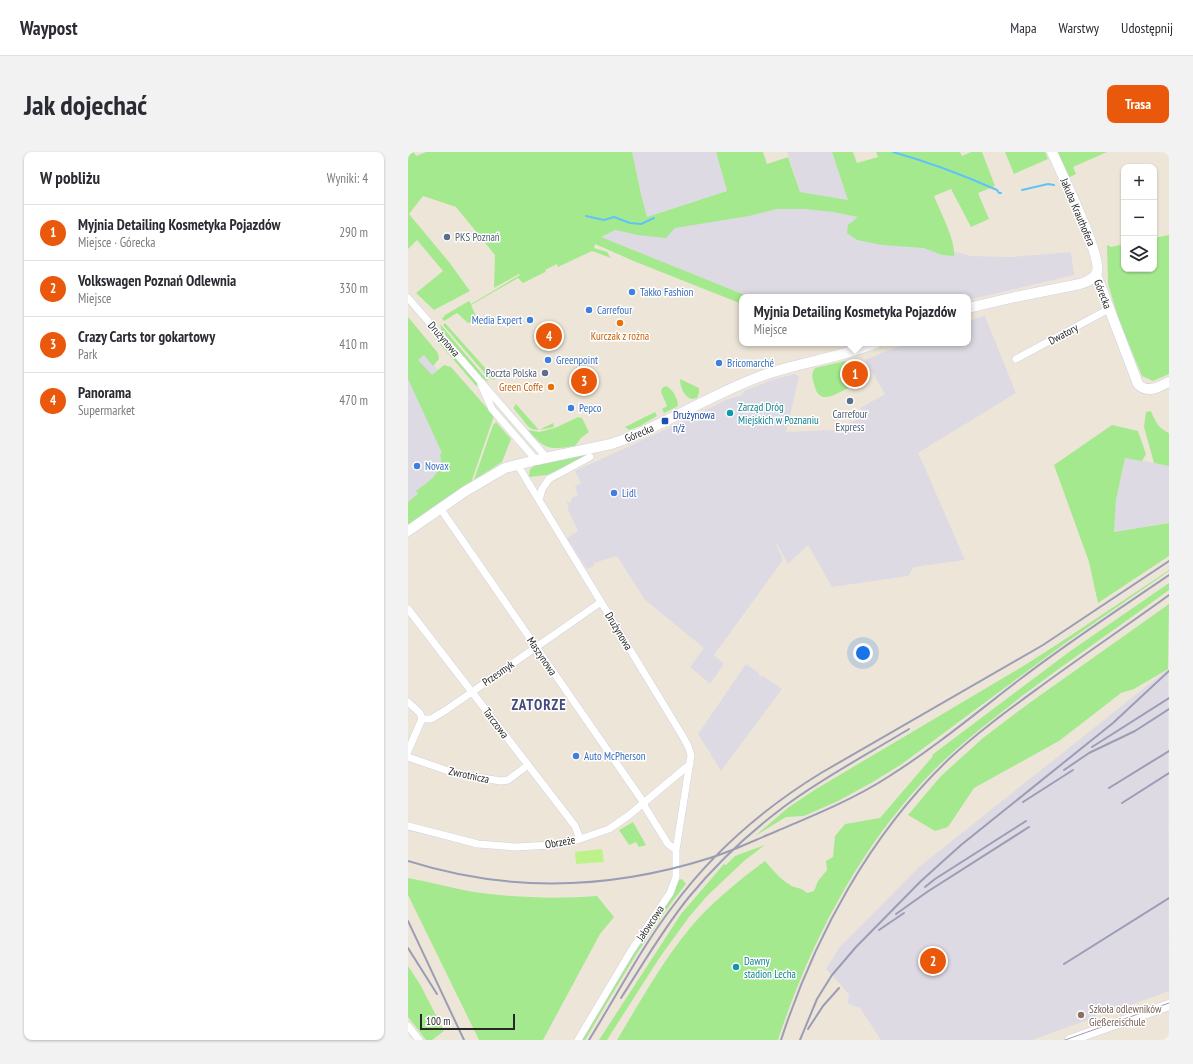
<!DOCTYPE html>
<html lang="pl">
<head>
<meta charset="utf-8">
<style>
	:root { --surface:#fff; --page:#f2f2f3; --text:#2b2b33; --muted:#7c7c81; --line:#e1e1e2; --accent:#ea580c }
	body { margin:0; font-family:"PT Sans Narrow",sans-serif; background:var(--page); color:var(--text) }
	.controls { position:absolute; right:12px; top:12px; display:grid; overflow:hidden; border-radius:8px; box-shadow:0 1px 3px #0004 }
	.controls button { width:36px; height:36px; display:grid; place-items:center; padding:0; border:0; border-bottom:1px solid var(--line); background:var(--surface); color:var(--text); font:20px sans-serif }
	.scale { position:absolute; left:12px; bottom:10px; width:95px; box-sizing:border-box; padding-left:4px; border:2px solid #282828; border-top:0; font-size:11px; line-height:14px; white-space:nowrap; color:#282828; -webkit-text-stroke:3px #fff; paint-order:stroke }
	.you { position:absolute; left:455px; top:501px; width:14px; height:14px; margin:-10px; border:3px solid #fff; border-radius:50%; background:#1a73e8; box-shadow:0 0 0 6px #1a73e833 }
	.badge { display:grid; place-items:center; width:26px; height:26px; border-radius:50%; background:var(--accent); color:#fff; font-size:13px; font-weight:700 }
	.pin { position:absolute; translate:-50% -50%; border:2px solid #fff; box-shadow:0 1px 4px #0006 }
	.popup { position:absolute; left:331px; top:142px; width:232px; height:52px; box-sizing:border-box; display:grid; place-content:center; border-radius:8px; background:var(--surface); filter:drop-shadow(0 1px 3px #0005); font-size:13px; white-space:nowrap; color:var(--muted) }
	.popup b { font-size:15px; color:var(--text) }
	.popup::after { content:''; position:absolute; left:50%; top:100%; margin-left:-8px; border:8px solid transparent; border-top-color:var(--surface) }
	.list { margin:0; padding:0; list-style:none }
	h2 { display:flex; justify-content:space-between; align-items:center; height:52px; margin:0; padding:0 16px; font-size:17px }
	h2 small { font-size:13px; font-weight:400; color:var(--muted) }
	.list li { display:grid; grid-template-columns:26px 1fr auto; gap:12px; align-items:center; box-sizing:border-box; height:56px; padding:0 16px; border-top:1px solid var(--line) }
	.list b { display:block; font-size:15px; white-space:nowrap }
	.list p { margin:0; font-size:13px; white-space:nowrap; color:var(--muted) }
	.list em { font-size:13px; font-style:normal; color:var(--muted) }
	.icon { flex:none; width:22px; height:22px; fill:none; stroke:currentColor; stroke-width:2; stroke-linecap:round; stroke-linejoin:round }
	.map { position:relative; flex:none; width:761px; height:888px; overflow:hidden; border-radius:8px }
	header { display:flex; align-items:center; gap:24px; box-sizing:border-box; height:56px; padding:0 20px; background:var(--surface); border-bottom:1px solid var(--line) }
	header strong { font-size:19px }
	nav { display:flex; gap:22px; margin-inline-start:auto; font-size:14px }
	.intro { display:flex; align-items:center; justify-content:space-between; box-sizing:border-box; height:96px; padding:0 24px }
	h1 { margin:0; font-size:28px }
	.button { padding:10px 18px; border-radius:8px; background:var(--accent); color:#fff; font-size:14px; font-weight:700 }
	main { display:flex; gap:24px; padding:0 24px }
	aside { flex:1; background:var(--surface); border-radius:8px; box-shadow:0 1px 3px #0004 }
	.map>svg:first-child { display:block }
	.industrial { fill:#dedae4 }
	.green { fill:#a5e98e }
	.pitch { fill:#bcf289 }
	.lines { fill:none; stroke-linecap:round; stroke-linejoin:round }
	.stream { stroke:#5fc3fa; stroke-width:2 }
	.street-casing { stroke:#cdd0e3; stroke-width:8 }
	.secondary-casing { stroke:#cdd0e3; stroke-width:11 }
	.street { stroke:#fff; stroke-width:7 }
	.secondary { stroke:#fff; stroke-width:10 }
	.tram { stroke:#9b9cb5; stroke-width:1 }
	.rail { stroke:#9b9cb5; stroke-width:2 }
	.service-dot { fill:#5c6f8a; stroke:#fff; stroke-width:1.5 }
	.shop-dot { fill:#3f7fe0; stroke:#fff; stroke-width:1.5 }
	.food-dot { fill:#e8710a; stroke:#fff; stroke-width:1.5 }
	.culture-dot { fill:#0f9aa8; stroke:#fff; stroke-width:1.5 }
	.transit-dot { fill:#1a4fb4; stroke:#fff; stroke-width:1.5 }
	.education-dot { fill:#8d6e63; stroke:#fff; stroke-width:1.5 }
	.labels { text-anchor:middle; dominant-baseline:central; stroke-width:3; stroke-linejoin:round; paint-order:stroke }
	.street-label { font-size:11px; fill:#282828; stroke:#fff }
	.service-label { font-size:11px; fill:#4e5e75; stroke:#fff; text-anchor:start }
	.shop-label { font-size:11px; fill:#366cbe; stroke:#fff; text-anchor:start }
	.food-label { font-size:11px; fill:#c56008; stroke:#fff }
	.culture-label { font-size:11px; fill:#0d838f; stroke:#fff; text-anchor:start }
	.transit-label { font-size:11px; fill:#164399; stroke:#fff; text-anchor:start }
	.education-label { font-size:11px; fill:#785e54; stroke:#fff; text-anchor:start }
	.district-label { font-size:15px; font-weight:bold; letter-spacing:1px; fill:#45497d; stroke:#fff }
</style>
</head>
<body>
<header>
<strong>Waypost</strong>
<nav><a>Mapa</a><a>Warstwy</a><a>Udostępnij</a></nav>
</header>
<div class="intro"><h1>Jak dojechać</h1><a class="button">Trasa</a></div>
<main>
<aside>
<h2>W pobliżu<small>Wyniki: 4</small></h2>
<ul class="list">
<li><span class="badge">1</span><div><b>Myjnia Detailing Kosmetyka Pojazdów</b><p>Miejsce · Górecka</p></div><em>290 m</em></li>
<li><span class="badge">2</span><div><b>Volkswagen Poznań Odlewnia</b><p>Miejsce</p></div><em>330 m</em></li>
<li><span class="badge">3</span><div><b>Crazy Carts tor gokartowy</b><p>Park</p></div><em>410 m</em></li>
<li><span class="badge">4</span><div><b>Panorama</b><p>Supermarket</p></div><em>470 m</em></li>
</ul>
</aside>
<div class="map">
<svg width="761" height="888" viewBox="0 0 761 888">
	<rect width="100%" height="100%" fill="#ede6d8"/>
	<!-- industrial -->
	<path class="industrial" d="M224,0H308L319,39L239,65L234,46Z
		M379,0H424L441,48L534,96L563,104L603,105L663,100L666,123L560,148V145H342L190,84L218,71L392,40Z
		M577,164L608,241L510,301L517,316L557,408L506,415L500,424L424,435L400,393L380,412L366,387L375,408L306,503L316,512L302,532L282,515L296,496L237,448L209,404L186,411V414L179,417L159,386L170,379L159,356L161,355L158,349H159L161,351L164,349L163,346L170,343L167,334L173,331L167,319L265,274L320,247L334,243L336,239L367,227L387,222L391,225L378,280L426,278L457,264L452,256L477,242L457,208L499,191H560V169Z
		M0,184L74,267L65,297L0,353Z
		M717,305L761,314V371L705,380L708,348Z
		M338,512L351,521L350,522L354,525L355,524L374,537L313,619L303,603L302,600L300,598L290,582Z
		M760,517L761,839L696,863L694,859L691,861V862L688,863V865L624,888H473L452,856L441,852L440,850L441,842L418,817L431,796L511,715Z"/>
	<!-- green -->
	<path class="green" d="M0,0H6L8,4L18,0H224L234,46L239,65L319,39L308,0H355L359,12L380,5L392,40L440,48L424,0H445L449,11L470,5L468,0H552L554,4L563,0H574L587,34L570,41L581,67L563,75L543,37L526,44C532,59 548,89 546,104L534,103L516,96L474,93L449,88L439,81L440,73L450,65L425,60L397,57H369L341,64L267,76L258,86L230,83L207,78L193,85L342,145H334V152L228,110L187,92L186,96L199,100L203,106L184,99L150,115L149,112L137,118L138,121L137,120L115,131L110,126L63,153L68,164L66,169L60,171L49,161L36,169L34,167L37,163L61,149L63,152L112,123L111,122L86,136L87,103L48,55L15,44L1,62L41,110L62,139L26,158L8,141L35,119L9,88L0,97Z
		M597,0H637L640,7L606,22Z
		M649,0H699L665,15L668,22L662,25L659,24Z
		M761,83V222L745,229L734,224L711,168L700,132L699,93L703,95L716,92V117H746V86Z
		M0,165L30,201L31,207L25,214L16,203L10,208L24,223L36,213L43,215L86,264L63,331L0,373V350L10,342L8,339C20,330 37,320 32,302L34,301L0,227Z
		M37,171L87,227L86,228L80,225L35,173Z
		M32,172L81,230L74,226L34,180Z
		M28,184L71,232L70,234H68L27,186Z
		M437,209L441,215L439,217L444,234C429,241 411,256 406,232C404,226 403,222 407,216Z
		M272,227L291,236V241L289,246L284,247C276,245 272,235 272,227Z
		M258,234C265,237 270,247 270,254L256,261L254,257L259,254L253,240L254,236Z
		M108,252L131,278L145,271L146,275C118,282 123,276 106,257V255Z
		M743,259C747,269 751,277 761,281V314L746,311L736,275L738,260Z
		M247,260L249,264L232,274L221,278L217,275Z
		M170,265L174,266L181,280L173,286L167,294C141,298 137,298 120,278L131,280L147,276Z
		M88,270L103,287L94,310L66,328L85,273Z
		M704,273L730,279L738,302L734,309L717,306L708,348L706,380L761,371V404L690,451L681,410L646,313Z
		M176,302V305L175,306L139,323L121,325L122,317L128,313Z
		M761,418V419L656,492L494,612L463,631L430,649L396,664L378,665L347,684L381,655L408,637L617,513L662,484Z
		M761,431V438C712,474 662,508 614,544C584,568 554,590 527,617C453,692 403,788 370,888H209C232,850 254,810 282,776C304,750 330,729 357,709C364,717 372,727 382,733C389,737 391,734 399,741L406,739L410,729L419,718L418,709L425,705L427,684L437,672L472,666L525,604L524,603L661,500Z
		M761,452L760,517L726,537L713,541L651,589L566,636L540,675L527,679L500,663L533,624L575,586L620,552Z
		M225,670L238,693L231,695L228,690L221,693L211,678Z
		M357,693L337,708L299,744L281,765L252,805L199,888H191L273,762L316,712L318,713L327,704Z
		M0,726C22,730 44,736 66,740C107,746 149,747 189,744L206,765L192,782L135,888H71L0,743Z
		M274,727L278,732C239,780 209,835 177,888H172L217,813L266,739L271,728Z
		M0,814L13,834L36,879L24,888H18L0,865Z"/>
	<!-- pitch -->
	<path class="pitch" d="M194,697L196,710L168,712L167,700Z"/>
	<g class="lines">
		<!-- stream -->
		<path class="stream" d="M485,0C521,10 555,23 589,38L591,41H593
			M614,38L640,32L646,33
			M178,64L196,68L206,65L222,71L233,72L246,66"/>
		<defs>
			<path id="street" d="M0,146L138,305
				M608,207L701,157
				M73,232L84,257L128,308
				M109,312L274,583L280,594L283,603L268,698V725L262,741L223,799L170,888
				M131,348L134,337L141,327L182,305
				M32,356L236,651L237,655L260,692L268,698
				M0,457L167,674L172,687
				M0,550L12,561L14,567
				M14,567H23L38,558L193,450
				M0,599L14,567
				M0,605L49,622L93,629L100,628L120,613
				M0,674L70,692L107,695L145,693L172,687L201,677L220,664L282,612
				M0,874L11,888"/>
			<path id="secondary" d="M688,122L730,232C739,242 751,235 761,230
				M560,156L607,145L672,132C679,130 686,127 689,120C694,104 653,20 644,0
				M0,379L56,340L97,316L128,308L203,292L220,286C266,267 309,240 356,223C393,210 431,206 468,191
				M662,888L761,853"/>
		</defs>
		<!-- street casing -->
		<use href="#street" class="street-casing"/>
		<!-- secondary casing -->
		<use href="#secondary" class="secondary-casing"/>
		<!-- street -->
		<use href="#street" class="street"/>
		<!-- secondary -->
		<use href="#secondary" class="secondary"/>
		<!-- tram -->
		<path class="tram" d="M657,888L761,851"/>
		<!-- rail -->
		<path class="rail" d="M684,595L761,546
			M656,618L681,601L727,579L761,557
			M701,636L761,599
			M615,650L665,618
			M714,651L761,621
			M0,709C101,741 201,738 302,706C325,699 347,688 369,679C407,663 446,647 480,625C526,596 568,561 611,528C659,491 711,457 761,423
			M517,735L527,727L618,669
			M488,762L519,740L621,675
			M0,769L56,888
			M471,778L496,761
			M0,796L29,842
			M656,812L761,746
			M213,846C235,812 255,777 281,745C309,711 342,680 377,654C416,625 460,602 501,577
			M400,877L415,854L431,836
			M181,888C209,843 233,796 265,754C305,700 356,656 413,621L635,493L761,409
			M373,888C407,784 462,682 542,606C572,578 606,554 640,529C680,500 721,472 761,443
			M392,888L409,847L424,823L448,795L513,729L553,693L705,571L761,519"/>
	</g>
	<!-- markers -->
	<g class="service-dot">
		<circle cx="39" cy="85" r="4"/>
		<circle cx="137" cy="221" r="4"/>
		<circle cx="442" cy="249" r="4"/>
	</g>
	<g class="shop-dot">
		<circle cx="224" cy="140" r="4"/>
		<circle cx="181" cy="158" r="4"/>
		<circle cx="122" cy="168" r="4"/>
		<circle cx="140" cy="208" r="4"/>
		<circle cx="311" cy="211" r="4"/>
		<circle cx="163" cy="256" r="4"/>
		<circle cx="9" cy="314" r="4"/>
		<circle cx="206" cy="341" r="4"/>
		<circle cx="168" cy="604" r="4"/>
	</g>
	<g class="food-dot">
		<circle cx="212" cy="171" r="4"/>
		<circle cx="143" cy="235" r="4"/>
	</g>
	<g class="culture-dot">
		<circle cx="322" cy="261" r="4"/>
		<circle cx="328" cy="815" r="4"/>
	</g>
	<rect class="transit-dot" x="253" y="265" width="8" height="8" rx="2"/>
	<circle class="education-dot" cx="673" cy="863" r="4"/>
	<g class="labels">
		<!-- street labels -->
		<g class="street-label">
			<text transform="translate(670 60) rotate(67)">Jakuba Krauthofera</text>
			<text transform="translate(695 142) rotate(69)">Górecka</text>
			<text transform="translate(655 182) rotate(-28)">Dwatory</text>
			<text transform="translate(36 187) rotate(49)">Drużynowa</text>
			<text transform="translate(231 281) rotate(-23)">Górecka</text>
			<text transform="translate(211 479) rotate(59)">Drużynowa</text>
			<text transform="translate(134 504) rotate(56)">Maszynowa</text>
			<text transform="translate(90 521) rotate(-35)">Przesmyk</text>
			<text transform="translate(88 571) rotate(53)">Tarczowa</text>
			<text transform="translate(61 623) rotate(12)">Zwrotnicza</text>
			<text transform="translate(152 690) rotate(-10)">Obrzeże</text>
			<text transform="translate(242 771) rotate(-56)">Jałowcowa</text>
		</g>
		<!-- service labels -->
		<g class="service-label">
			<text x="47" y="85">PKS Poznań</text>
			<text x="129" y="221" text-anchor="end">Poczta Polska</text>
			<text x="442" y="262" text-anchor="middle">Carrefour<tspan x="442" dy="13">Express</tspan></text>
		</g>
		<!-- shop labels -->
		<g class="shop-label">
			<text x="232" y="140">Takko Fashion</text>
			<text x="189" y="158">Carrefour</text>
			<text x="114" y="168" text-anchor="end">Media Expert</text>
			<text x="148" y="208">Greenpoint</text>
			<text x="319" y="211">Bricomarché</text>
			<text x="171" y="256">Pepco</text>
			<text x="17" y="314">Novax</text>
			<text x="214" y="341">Lidl</text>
			<text x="176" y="604">Auto McPherson</text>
		</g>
		<!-- food labels -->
		<g class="food-label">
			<text x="212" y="184">Kurczak z rożna</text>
			<text x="135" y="235" text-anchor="end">Green Coffe</text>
		</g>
		<!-- culture labels -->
		<g class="culture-label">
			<text x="330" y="255">Zarząd Dróg<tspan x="330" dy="13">Miejskich w Poznaniu</tspan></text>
			<text x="336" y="809">Dawny<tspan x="336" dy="13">stadion Lecha</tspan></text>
		</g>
		<!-- transit labels -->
		<g class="transit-label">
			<text x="265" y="263">Drużynowa<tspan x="265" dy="13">n/ż</tspan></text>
		</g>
		<!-- education labels -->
		<g class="education-label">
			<text x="681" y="857">Szkoła odlewników<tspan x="681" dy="13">Gießereischule</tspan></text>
		</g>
		<!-- district labels -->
		<g class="district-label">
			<text x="131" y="552">ZATORZE</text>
		</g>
	</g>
</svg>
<div class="controls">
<button>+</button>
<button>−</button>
<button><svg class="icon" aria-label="layers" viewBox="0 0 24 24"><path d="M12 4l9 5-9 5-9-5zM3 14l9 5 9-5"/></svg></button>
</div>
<div class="scale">100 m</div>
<div class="you"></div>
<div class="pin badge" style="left:447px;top:222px">1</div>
<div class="popup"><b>Myjnia Detailing Kosmetyka Pojazdów</b>Miejsce</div>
<div class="pin badge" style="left:525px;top:809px">2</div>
<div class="pin badge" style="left:176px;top:229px">3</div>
<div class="pin badge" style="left:141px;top:184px">4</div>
</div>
</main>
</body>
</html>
